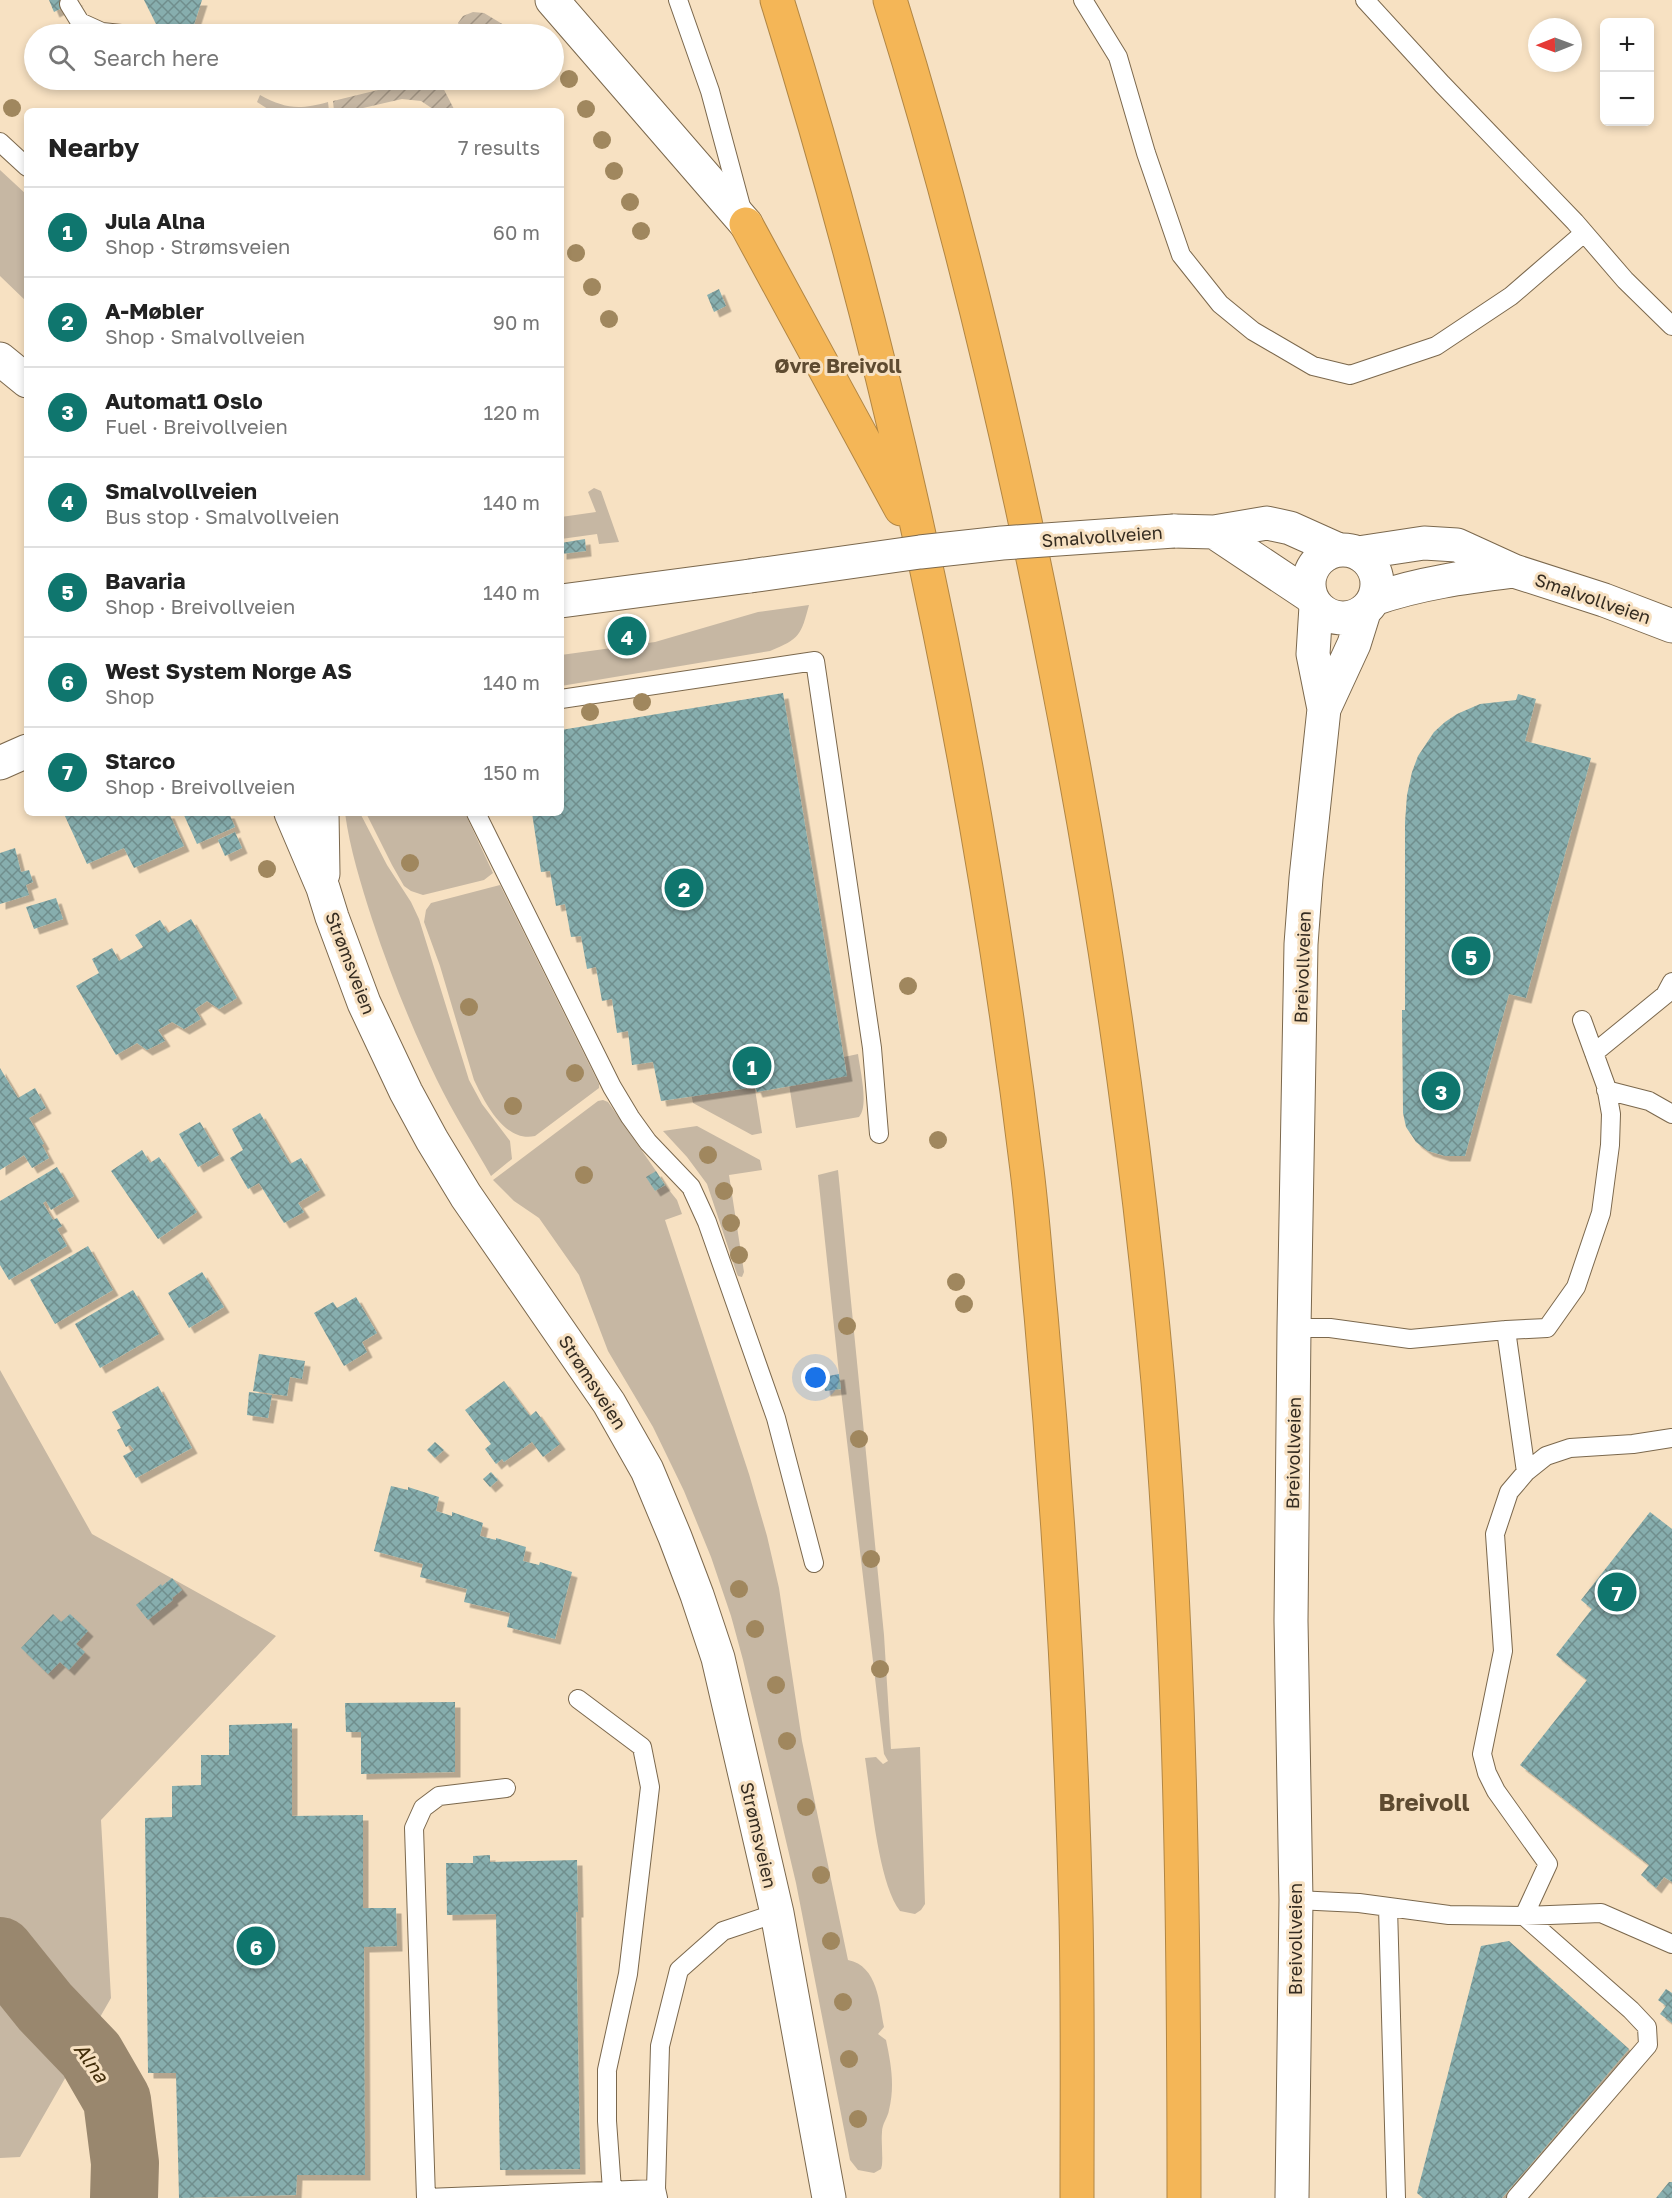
<!DOCTYPE html>
<html lang="en">
<head>
<meta charset="utf-8">
<style>
	:root { --surface:#fff; --page:#f2f2f2; --text:#222; --muted:#767676; --line:#e0e0e0; --accent:#0f766e }
	body { margin:0; font-family:"Golos Text",sans-serif; background:var(--page); color:var(--text) }
	.controls { position:absolute; right:18px; top:18px; display:grid; overflow:hidden; border-radius:9px; box-shadow:0 3px 9px #0003 }
	.controls button { width:54px; height:54px; display:grid; place-items:center; padding:0; border:0; border-bottom:2px solid var(--line); background:var(--surface); color:var(--text); font:30px sans-serif }
	.compass { position:absolute; left:1528px; top:18px; width:54px; height:54px; border-radius:50%; background:var(--surface); box-shadow:0 3px 9px #0003; rotate:269deg }
	.you { position:absolute; left:816px; top:1378px; width:21px; height:21px; margin:-15px; border:4px solid #fff; border-radius:50%; background:#1a73e8; box-shadow:0 0 0 9px #1a73e833 }
	.badge { display:grid; place-items:center; width:39px; height:39px; border-radius:50%; background:var(--accent); color:#fff; font-size:20px; font-weight:700 }
	.pin { position:absolute; translate:-50% -50%; border:3px solid #fff; box-shadow:0 2px 6px #0006 }
	.list { margin:0; padding:0; list-style:none }
	h2 { display:flex; justify-content:space-between; align-items:center; height:78px; margin:0; padding:0 24px; font-size:26px }
	h2 small { font-size:20px; font-weight:400; color:var(--muted) }
	.list li { display:grid; grid-template-columns:39px 1fr auto; gap:18px; align-items:center; box-sizing:border-box; height:90px; padding:0 24px; border-top:2px solid var(--line) }
	.list b { display:block; font-size:22px; white-space:nowrap }
	.list p { margin:0; font-size:20px; white-space:nowrap; color:var(--muted) }
	.list em { font-size:20px; font-style:normal; color:var(--muted) }
	.icon { flex:none; width:33px; height:33px; fill:none; stroke:currentColor; stroke-width:2; stroke-linecap:round; stroke-linejoin:round }
	.map { position:relative; flex:none; width:1672px; height:2198px; overflow:hidden }
	.search { position:absolute; background:var(--surface); box-shadow:0 3px 9px #0003; left:24px; top:24px; width:540px; height:66px; display:flex; align-items:center; gap:15px; box-sizing:border-box; padding:0 21px; border-radius:33px; color:var(--muted); font-size:22px }
	.panel { position:absolute; background:var(--surface); box-shadow:0 3px 9px #0003; left:24px; top:108px; width:540px; height:708px; border-radius:9px }
	.map>svg:first-child { display:block }
	.green { fill:#c6b7a3 }
	.garden { fill:url(#garden-furrows) }
	.lines { fill:none; stroke-linecap:round; stroke-linejoin:round }
	.river { stroke:#99876e; stroke-width:68 }
	.building { fill:url(#building-cross-hatch); filter:url(#shadow) }
	.service-casing { stroke:#7b684d; stroke-width:20 }
	.minor-casing { stroke:#7b684d; stroke-width:35 }
	.tertiary-casing { stroke:#7b684d; stroke-width:35 }
	.secondary-casing { stroke:#7b684d; stroke-width:35 }
	.motorway-casing { stroke:#b18644; stroke-width:35 }
	.service { stroke:#fff; stroke-width:18 }
	.minor { stroke:#fff; stroke-width:33 }
	.tertiary { stroke:#fff; stroke-width:33 }
	.secondary { stroke:#fff; stroke-width:33 }
	.motorway { stroke:#f4b657; stroke-width:33 }
	.tertiary-bridge-casing { stroke:#7b684d; stroke-width:35; stroke-linecap:butt }
	.tertiary-bridge { stroke:#fff; stroke-width:33 }
	.tree { fill:#a0875e }
	.labels { text-anchor:middle; dominant-baseline:central; stroke-width:6; stroke-linejoin:round; paint-order:stroke }
	.street-label { font-size:18px; fill:#352c21; stroke:#f7e1c2 }
	.neighbourhood-label { font-size:20px; font-weight:bold; fill:#5e4b31; stroke:#f7e1c2 }
	.water-label { font-size:20px; font-style:italic; fill:#422d09; stroke:#f7e1c2 }
	.district-label { font-size:24px; font-weight:bold; fill:#5e4b31; stroke:#f7e1c2 }
</style>
</head>
<body>
<div class="map">
<svg width="1672" height="2198" viewBox="0 0 1672 2198">
	<defs>
		<pattern id="garden-furrows" width="10" height="10" patternUnits="userSpaceOnUse" patternTransform="scale(1.5)"><rect width="10" height="10" fill="#c6b7a3"/><path d="M-1 1l2-2M0 10L10 0M9 11l2-2" fill="none" stroke="#a29584"/></pattern>
		<pattern id="building-cross-hatch" width="8" height="8" patternUnits="userSpaceOnUse" patternTransform="scale(1.5)"><rect width="8" height="8" fill="#87aeae"/><path d="M0 0l8 8M0 8l8-8" fill="none" stroke="#6f8e8d"/></pattern>
		<filter id="shadow"><feDropShadow dx="5.5" dy="5.5" stdDeviation="0" flood-color="#0004"/></filter>
	</defs>
	<rect width="100%" height="100%" fill="#f7e1c2"/>
	<!-- green -->
	<path class="green" d="M260,95C286,109 299,110 328,102L329,111H271L257,102Z
		M0,170L27,195V302L0,276Z
		M594,488L601,491L619,542L599,544L597,534L561,539V517L596,512L588,492Z
		M809,605C801,635 800,639 770,651L561,686V655L655,642L758,612Z
		M345,813H360L387,865L411,902L419,919L469,1080L482,1104L510,1141L512,1159L491,1176C473,1144 453,1113 437,1080C412,1028 390,974 372,919C361,884 350,850 345,813Z
		M366,813H465L493,873L484,880L423,895L411,891L404,886L392,865Z
		M500,885L599,1084V1088L535,1136C505,1143 485,1103 474,1080L440,966L424,922L426,910L431,903Z
		M858,1054C860,1070 869,1106 859,1117L796,1128L789,1084L847,1075L844,1057Z
		M754,1083L762,1133L752,1135L693,1103L691,1093Z
		M603,1100L608,1102L656,1171L647,1177L655,1191L665,1185L677,1200L682,1214L665,1220L749,1474L767,1536L779,1588L802,1741L848,1960C878,1966 879,2003 884,2027L878,2034L886,2040C891,2064 895,2085 889,2110C888,2117 882,2124 882,2132C881,2143 883,2154 882,2165L881,2169L874,2173L858,2170L850,2160L796,1883L743,1660L731,1616L711,1557L684,1491L653,1427L608,1351L579,1275L539,1218L514,1201L493,1180L598,1101Z
		M697,1126L760,1160L762,1170L729,1175L744,1272L742,1277L738,1276L737,1274L707,1184L687,1157L663,1131Z
		M838,1170L884,1635L891,1749L920,1747L925,1904L921,1910L915,1914L900,1911C878,1883 871,1795 865,1758L876,1757L883,1764L888,1761L884,1754L839,1374L818,1175Z
		M0,1370L92,1534L276,1636L101,1820L111,1998L20,2157L0,2158Z"/>
	<!-- garden -->
	<path class="garden" d="M473,12L484,13L504,25L500,34H463L458,23L463,16Z
		M419,80H439L455,111H436L421,101L402,99L350,111H334L333,101Z"/>
	<g class="lines">
		<!-- river -->
		<path class="river" d="M0,1951L45,2007L91,2055L117,2100L125,2163L124,2198"/>
	</g>
	<!-- building -->
	<path class="building" d="M49,0H78L54,12Z
		M144,0H202L191,34H161Z
		M719,289L726,306L714,312L707,295Z
		M585,539L586,551L561,554V543Z
		M783,693L847,1076L757,1092L755,1087L661,1101L653,1062L632,1065L628,1031L617,1033L612,999L602,1001L596,967L587,969L581,936L571,937L565,904L556,906L550,871L541,872L532,813H561V730Z
		M1518,694L1536,699L1525,741L1591,758L1526,998L1509,994L1465,1156H1445L1428,1151L1416,1142L1406,1127L1403,1113L1402,1010H1405V822L1407,795L1412,772L1418,756L1434,732L1445,722L1457,714L1480,704L1516,700Z
		M68,813H169L184,846L134,868L124,848L87,864L64,814Z
		M183,813H229L235,827L197,844Z
		M235,832L242,848L225,856L218,840Z
		M15,848L21,872L29,870L33,882L26,885L29,895L0,904V853Z
		M56,898L63,919L34,929L26,907Z
		M191,919L237,998L219,1009L207,1001L195,1009L201,1019L184,1029L172,1022L158,1030L165,1041L147,1050L137,1043L116,1055L76,986L99,973L92,959L112,948L119,961L143,947L135,935L160,920L168,933Z
		M0,1068L18,1098L35,1088L46,1108L29,1118L44,1144L42,1145L49,1158L32,1168L24,1155L0,1170Z
		M260,1113L290,1164L301,1158L320,1190L298,1203L304,1212L284,1223L259,1183L248,1189L230,1158L243,1150L232,1129Z
		M200,1122L219,1155L198,1167L179,1134Z
		M142,1150L150,1163L159,1157L197,1212L158,1239L111,1171Z
		M57,1167L74,1196L51,1210L46,1201L43,1203L53,1220L57,1218L62,1226L57,1229L67,1246L9,1280L0,1265V1201Z
		M656,1171L665,1185L655,1191L646,1177Z
		M88,1246L113,1290L55,1324L30,1280Z
		M202,1272L224,1307L189,1328L168,1293Z
		M133,1290L159,1334L100,1368L75,1324Z
		M356,1297L377,1333L362,1342L367,1352L344,1366L314,1313L333,1302L337,1308Z
		M259,1354L305,1361L302,1379L290,1377L287,1396L253,1391Z
		M839,1374L841,1389L825,1391L823,1377Z
		M504,1381L530,1416L536,1411L560,1444L543,1457L532,1442L504,1462L502,1459L496,1464L485,1449L491,1444L465,1410Z
		M158,1386L192,1448L136,1478L123,1456L134,1450L130,1445L126,1447L117,1430L121,1428L112,1412Z
		M249,1392L272,1395L268,1418L247,1415Z
		M435,1442L444,1450L435,1458L427,1450Z
		M491,1472L498,1480L490,1487L483,1479Z
		M391,1486L408,1490V1487L439,1497L436,1511L452,1516V1512L483,1523L480,1536L496,1540V1538L526,1547L523,1561L539,1565L540,1562L572,1572L555,1639L507,1627L510,1613L464,1602L467,1589L420,1577L423,1564L374,1551Z
		M1650,1512L1672,1529V1882L1664,1877L1656,1888L1641,1875L1649,1865L1520,1765L1587,1680L1556,1655L1592,1609L1581,1600Z
		M172,1578L182,1590L172,1598L173,1600L148,1620L136,1605L161,1584L162,1586Z
		M53,1614L61,1622L70,1614L88,1631L76,1644L85,1652L69,1670L60,1662L48,1674L21,1648Z
		M455,1702V1772L361,1774V1732H346L345,1703Z
		M292,1723V1816L363,1815V1908H396L397,1946L364,1947L365,2175H297L296,2195L179,2198L176,2073H148L145,1818L172,1817V1786L201,1785V1755H229V1725Z
		M490,1855V1862L577,1860L578,1912H576L580,2169L500,2170L496,1914L447,1915L446,1863H473V1856Z
		M1509,1941L1629,2049L1502,2198H1423L1417,2193L1481,1946Z
		M1666,1989L1672,1993V2023L1660,2014L1666,2006L1658,2000Z
		M1669,2182H1672V2198H1656Z"/>
	<g class="lines">
		<defs>
			<path id="service" d="M678,0L710,91L742,210
				M1083,0L1118,57L1146,153L1181,255L1220,304L1253,331L1313,366L1350,375L1436,346L1511,296L1584,233
				M1365,0L1442,84L1575,222L1625,280L1672,326
				M69,4L80,22L102,32L121,34
				M0,142L27,167
				M561,699L815,661L872,1048L879,1134
				M476,813L612,1087L630,1117L648,1142L691,1187L707,1222L776,1418L814,1563
				M1594,1053L1665,995L1672,982
				M1606,1090L1649,1101L1672,1114
				M1294,1328H1330L1410,1339L1506,1330L1547,1328L1576,1287L1601,1213L1610,1145L1611,1114L1606,1086L1582,1020
				M1506,1330L1526,1472
				M578,1699L642,1747L650,1787L628,1974L607,2070V2121L612,2190L608,2198
				M1296,1900L1359,1903L1449,1915L1524,1916L1601,1913L1672,1944
				M1388,1907L1396,2198
				M426,2198L414,1828L423,1808L439,1796L506,1788
				M426,2198L656,2189
				M658,2198L656,2189L660,2046L679,1970L723,1931L777,1913
				M1516,2198L1648,2045L1647,2027L1631,2010L1524,1916L1548,1864L1496,1791L1487,1773L1482,1754L1503,1651L1495,1534L1509,1492L1526,1472L1546,1456L1570,1448L1633,1444L1672,1438"/>
			<path id="minor" d="M552,0L746,224
				M0,763L27,751"/>
			<path id="tertiary" d="M1174,531L1214,532L1267,523L1290,528L1339,550
				M1214,532L1310,596
				M1309 584a34 34 0 1 1 68 0a34 34 0 1 1-68 0Z
				M1358,553L1424,543L1457,545L1514,571L1604,600L1672,626
				M1374,599C1419,583 1467,577 1514,571
				M561,601L750,576
				M1324,709L1354,644L1364,612
				M1292,2198L1296,1900L1291,1621L1294,1328L1301,944L1306,878L1324,709L1313,654L1316,606"/>
			<path id="secondary" d="M0,359L27,381
				M291,813L323,888L332,917L364,1003L406,1092L432,1140L466,1196L609,1403L647,1470L675,1537L697,1595L718,1658L777,1913L829,2198
				M322,813L323,874"/>
			<path id="motorway" d="M777,0C896,381 979,773 1027,1170C1033,1218 1036,1266 1041,1315C1059,1515 1071,1717 1076,1918C1078,2011 1077,2105 1077,2198
				M890,0C959,221 1012,446 1056,673C1102,907 1137,1144 1158,1382C1181,1653 1184,1926 1184,2198
				M746,224L901,509"/>
		</defs>
		<!-- service casing -->
		<use href="#service" class="service-casing"/>
		<!-- minor casing -->
		<use href="#minor" class="minor-casing"/>
		<!-- tertiary casing -->
		<use href="#tertiary" class="tertiary-casing"/>
		<!-- secondary casing -->
		<use href="#secondary" class="secondary-casing"/>
		<!-- motorway casing -->
		<use href="#motorway" class="motorway-casing"/>
		<!-- service -->
		<use href="#service" class="service"/>
		<!-- minor -->
		<use href="#minor" class="minor"/>
		<!-- tertiary -->
		<use href="#tertiary" class="tertiary"/>
		<!-- secondary -->
		<use href="#secondary" class="secondary"/>
		<!-- motorway -->
		<use href="#motorway" class="motorway"/>
		<defs>
			<path id="tertiary-bridge" d="M750,576L920,552L1002,543L1174,531"/>
		</defs>
		<!-- tertiary-bridge casing -->
		<use href="#tertiary-bridge" class="tertiary-bridge-casing"/>
		<!-- tertiary-bridge -->
		<use href="#tertiary-bridge" class="tertiary-bridge"/>
	</g>
	<!-- trees -->
	<g class="tree">
		<circle cx="569" cy="79" r="9"/>
		<circle cx="12" cy="108" r="9"/>
		<circle cx="586" cy="109" r="9"/>
		<circle cx="602" cy="140" r="9"/>
		<circle cx="614" cy="171" r="9"/>
		<circle cx="630" cy="202" r="9"/>
		<circle cx="641" cy="231" r="9"/>
		<circle cx="576" cy="253" r="9"/>
		<circle cx="592" cy="287" r="9"/>
		<circle cx="609" cy="319" r="9"/>
		<circle cx="642" cy="702" r="9"/>
		<circle cx="590" cy="712" r="9"/>
		<circle cx="410" cy="863" r="9"/>
		<circle cx="267" cy="869" r="9"/>
		<circle cx="908" cy="986" r="9"/>
		<circle cx="469" cy="1007" r="9"/>
		<circle cx="575" cy="1073" r="9"/>
		<circle cx="513" cy="1106" r="9"/>
		<circle cx="938" cy="1140" r="9"/>
		<circle cx="708" cy="1155" r="9"/>
		<circle cx="584" cy="1175" r="9"/>
		<circle cx="724" cy="1191" r="9"/>
		<circle cx="731" cy="1223" r="9"/>
		<circle cx="739" cy="1255" r="9"/>
		<circle cx="956" cy="1282" r="9"/>
		<circle cx="964" cy="1304" r="9"/>
		<circle cx="847" cy="1326" r="9"/>
		<circle cx="859" cy="1439" r="9"/>
		<circle cx="871" cy="1559" r="9"/>
		<circle cx="739" cy="1589" r="9"/>
		<circle cx="755" cy="1629" r="9"/>
		<circle cx="880" cy="1669" r="9"/>
		<circle cx="776" cy="1685" r="9"/>
		<circle cx="787" cy="1741" r="9"/>
		<circle cx="806" cy="1807" r="9"/>
		<circle cx="821" cy="1875" r="9"/>
		<circle cx="831" cy="1941" r="9"/>
		<circle cx="843" cy="2002" r="9"/>
		<circle cx="849" cy="2059" r="9"/>
		<circle cx="858" cy="2119" r="9"/>
	</g>
	<g class="labels">
		<!-- street labels -->
		<g class="street-label">
			<text transform="translate(1102 536) rotate(-4)">Smalvollveien</text>
			<text transform="translate(1593 598) rotate(19)">Smalvollveien</text>
			<text transform="translate(351 963) rotate(69)">Strømsveien</text>
			<text transform="translate(1302 967) rotate(-88)">Breivollveien</text>
			<text transform="translate(593 1382) rotate(57)">Strømsveien</text>
			<text transform="translate(1293 1453) rotate(-89)">Breivollveien</text>
			<text transform="translate(759 1835) rotate(77)">Strømsveien</text>
			<text transform="translate(1295 1939) rotate(-90)">Breivollveien</text>
		</g>
		<!-- neighbourhood labels -->
		<g class="neighbourhood-label">
			<text x="838" y="365">Øvre Breivoll</text>
		</g>
		<!-- water labels -->
		<g class="water-label">
			<text transform="translate(92 2062) rotate(55)">Alna</text>
		</g>
		<!-- district labels -->
		<g class="district-label">
			<text x="1424" y="1801">Breivoll</text>
		</g>
	</g>
</svg>
<div class="controls">
<button>+</button>
<button>−</button>
</div>
<svg class="compass" viewBox="-18 -18 36 36"><path d="M0-13l5 13h-10z" fill="#e53935"/><path d="M0 13l5-13h-10z" fill="#767676"/></svg>
<div class="you"></div>
<div class="pin badge" style="left:752px;top:1066px">1</div>
<div class="pin badge" style="left:684px;top:888px">2</div>
<div class="pin badge" style="left:1441px;top:1091px">3</div>
<div class="pin badge" style="left:627px;top:636px">4</div>
<div class="pin badge" style="left:1471px;top:956px">5</div>
<div class="pin badge" style="left:256px;top:1946px">6</div>
<div class="pin badge" style="left:1617px;top:1592px">7</div>
<div class="search"><svg class="icon" aria-label="search" viewBox="0 0 24 24"><circle cx="10" cy="10" r="6"/><path d="M15 15l6 6"/></svg>Search here</div>
<section class="panel">
<h2>Nearby<small>7 results</small></h2>
<ul class="list">
<li><span class="badge">1</span><div><b>Jula Alna</b><p>Shop · Strømsveien</p></div><em>60 m</em></li>
<li><span class="badge">2</span><div><b>A-Møbler</b><p>Shop · Smalvollveien</p></div><em>90 m</em></li>
<li><span class="badge">3</span><div><b>Automat1 Oslo</b><p>Fuel · Breivollveien</p></div><em>120 m</em></li>
<li><span class="badge">4</span><div><b>Smalvollveien</b><p>Bus stop · Smalvollveien</p></div><em>140 m</em></li>
<li><span class="badge">5</span><div><b>Bavaria</b><p>Shop · Breivollveien</p></div><em>140 m</em></li>
<li><span class="badge">6</span><div><b>West System Norge AS</b><p>Shop</p></div><em>140 m</em></li>
<li><span class="badge">7</span><div><b>Starco</b><p>Shop · Breivollveien</p></div><em>150 m</em></li>
</ul>
</section>
</div>
</body>
</html>
